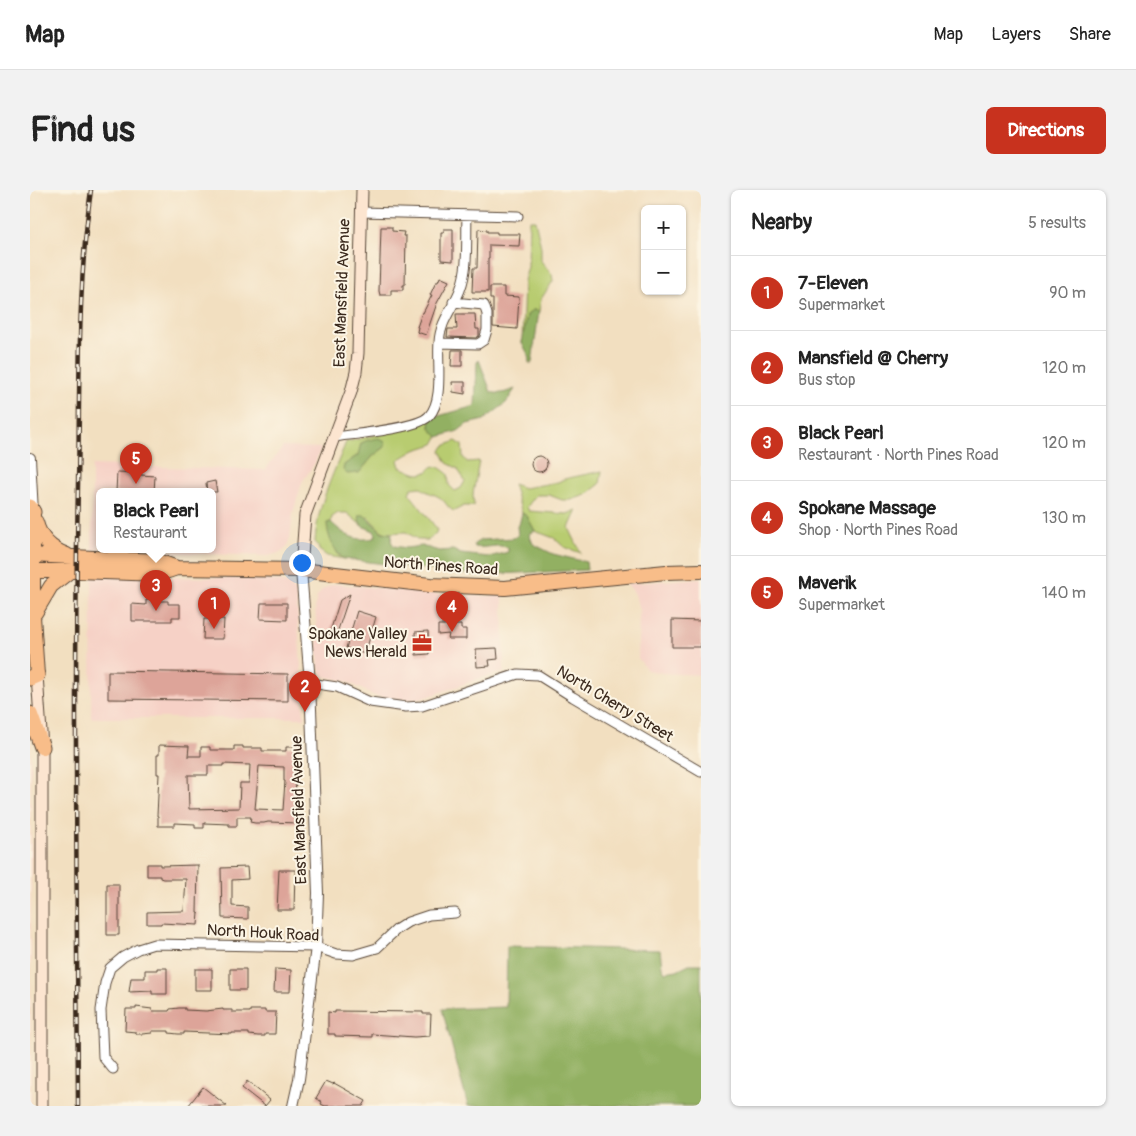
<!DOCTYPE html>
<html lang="en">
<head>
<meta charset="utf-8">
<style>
	:root { --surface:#fff; --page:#f2f2f2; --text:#222; --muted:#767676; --line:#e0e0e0; --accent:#c8321e }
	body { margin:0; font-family:Pangolin,sans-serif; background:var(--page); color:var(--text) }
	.controls { position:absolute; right:15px; top:15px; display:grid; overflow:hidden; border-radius:8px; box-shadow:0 1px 4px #0004 }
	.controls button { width:45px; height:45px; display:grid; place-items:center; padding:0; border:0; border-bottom:1px solid var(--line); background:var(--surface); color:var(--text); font:25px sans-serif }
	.you { position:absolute; left:271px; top:372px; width:18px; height:18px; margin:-12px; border:4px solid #fff; border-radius:50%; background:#1a73e8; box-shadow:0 0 0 8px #1a73e833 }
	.badge { display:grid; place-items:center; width:32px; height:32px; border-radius:50%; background:var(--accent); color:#fff; font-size:16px; font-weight:700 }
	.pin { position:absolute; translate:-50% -41px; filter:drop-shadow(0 1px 2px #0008) }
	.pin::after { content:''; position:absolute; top:26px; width:18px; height:15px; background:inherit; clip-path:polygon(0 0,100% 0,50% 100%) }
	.popup { position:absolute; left:66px; top:298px; width:120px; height:65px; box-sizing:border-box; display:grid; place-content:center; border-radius:8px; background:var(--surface); filter:drop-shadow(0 1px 4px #0005); font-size:16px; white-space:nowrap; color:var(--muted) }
	.popup b { font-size:19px; color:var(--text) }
	.popup::after { content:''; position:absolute; left:50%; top:100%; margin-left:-10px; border:10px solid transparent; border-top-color:var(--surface) }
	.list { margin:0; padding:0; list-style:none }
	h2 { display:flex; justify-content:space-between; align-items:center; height:65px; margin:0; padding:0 20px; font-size:21px }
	h2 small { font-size:16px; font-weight:400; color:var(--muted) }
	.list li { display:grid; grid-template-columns:32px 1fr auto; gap:15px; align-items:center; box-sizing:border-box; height:75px; padding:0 20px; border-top:1px solid var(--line) }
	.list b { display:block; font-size:19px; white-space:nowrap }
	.list p { margin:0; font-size:16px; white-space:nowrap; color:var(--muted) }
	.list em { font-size:16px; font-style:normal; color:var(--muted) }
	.map { position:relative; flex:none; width:671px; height:916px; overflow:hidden; border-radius:8px }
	header { display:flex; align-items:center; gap:30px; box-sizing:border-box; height:70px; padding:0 25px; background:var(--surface); border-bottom:1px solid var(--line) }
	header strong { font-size:24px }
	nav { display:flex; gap:28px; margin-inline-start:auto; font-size:18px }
	.intro { display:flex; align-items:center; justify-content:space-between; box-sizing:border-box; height:120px; padding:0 30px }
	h1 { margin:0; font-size:35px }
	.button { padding:12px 22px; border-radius:8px; background:var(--accent); color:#fff; font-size:18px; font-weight:700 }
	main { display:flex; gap:30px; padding:0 30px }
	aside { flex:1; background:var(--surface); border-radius:8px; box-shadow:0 1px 4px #0004 }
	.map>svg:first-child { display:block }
	.built { fill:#f6d1c6; fill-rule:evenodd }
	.green { fill:#b8cc6f; stroke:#7a7b46; fill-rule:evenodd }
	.forest { fill:#92b062; stroke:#666d40 }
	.building { fill:#dda499; fill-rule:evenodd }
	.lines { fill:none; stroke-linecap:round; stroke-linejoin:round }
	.minor-casing { stroke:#564536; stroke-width:11 }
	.tertiary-casing { stroke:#564536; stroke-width:12 }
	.secondary-casing { stroke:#564536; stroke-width:13 }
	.primary-casing { stroke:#564536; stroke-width:16 }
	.motorway-casing { stroke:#564536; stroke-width:17 }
	.minor { stroke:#fff; stroke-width:9 }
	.tertiary { stroke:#fff; stroke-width:10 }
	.secondary { stroke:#fce5d0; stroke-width:11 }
	.primary { stroke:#f8bd89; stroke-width:14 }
	.motorway { stroke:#f8bd89; stroke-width:15 }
	.rail-casing { stroke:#3b2a1e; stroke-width:4.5 }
	.rail { stroke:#fcf5e5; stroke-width:2.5; stroke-dasharray:8; stroke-linecap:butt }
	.labels { text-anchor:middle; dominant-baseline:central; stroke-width:4; stroke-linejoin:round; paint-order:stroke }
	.street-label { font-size:16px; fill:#3b2a1e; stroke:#fcf5e5 }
	.poi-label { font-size:16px; fill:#3b2a1e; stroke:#fcf5e5; text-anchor:end }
</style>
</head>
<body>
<header>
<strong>Map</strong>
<nav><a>Map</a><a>Layers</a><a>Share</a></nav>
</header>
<div class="intro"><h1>Find us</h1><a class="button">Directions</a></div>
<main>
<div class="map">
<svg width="671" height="916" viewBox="0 0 671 916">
	<rect width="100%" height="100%" fill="#fcf5e5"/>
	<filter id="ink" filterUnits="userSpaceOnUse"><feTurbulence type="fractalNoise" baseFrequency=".02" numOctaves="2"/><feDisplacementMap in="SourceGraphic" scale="10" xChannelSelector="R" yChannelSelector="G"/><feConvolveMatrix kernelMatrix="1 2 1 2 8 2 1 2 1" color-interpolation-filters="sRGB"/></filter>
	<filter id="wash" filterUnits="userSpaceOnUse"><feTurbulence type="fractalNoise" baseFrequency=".0096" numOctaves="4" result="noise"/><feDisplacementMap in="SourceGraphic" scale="20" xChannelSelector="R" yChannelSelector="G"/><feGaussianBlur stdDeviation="1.12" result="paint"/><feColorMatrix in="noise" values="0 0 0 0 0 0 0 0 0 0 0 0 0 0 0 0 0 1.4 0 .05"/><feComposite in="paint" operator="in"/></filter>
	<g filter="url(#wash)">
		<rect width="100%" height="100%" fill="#f2dfc0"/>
		<!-- built -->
		<path class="built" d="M253,257L291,258L285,273L272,292L263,323L260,348L257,357L252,362L238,366L62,360V275L235,280ZM70,302H182V360H70Z
			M62,386L199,388L248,391L258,394L266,403L267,413L274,528H61Z
			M671,388V485L632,483L617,480L608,468L609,420L605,404L599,396L594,394Z
			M306,394L426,406H473L474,482L454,487L397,507L379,510L345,506L318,492L293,486L289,478L285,415L287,407L292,400L299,396Z
			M0,530L1,541V916H0Z"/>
		<!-- green -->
		<path class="green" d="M499,30H505L511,57V71L522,84L523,91L511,109L509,121L503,120L497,125L492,153L494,91L498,77Z
			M401,228L400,238L408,247L404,254L385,260L368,270L370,277C376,279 384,284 390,284C404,283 398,267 418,284L419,295L425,301L431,298L435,291L427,278L417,273L411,261L414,256L426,251L432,255L433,267L437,272L449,271L443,304L444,316H434L424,321C417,318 415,310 409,307C402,303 397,303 390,297L382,298L379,303L407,339L406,343L398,350H389L376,342C351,343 356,346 338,327L329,330L332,336L317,323H308L302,327L301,332L297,333L308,365L314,369L297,366L289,360L288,355L285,352C287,316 303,285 316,252L383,236ZM355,257L343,266L329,283L314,275L328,265Z
			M572,281L570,294L556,305L541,310H532L519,305H506L497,317L499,321L537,324L547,320L539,338L551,363L534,357L524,348L505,341L497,326L492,323L483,294L494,298L528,292L534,289Z"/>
		<!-- forest -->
		<path class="forest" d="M503,120L509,121L502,173H499L498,164L492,153L497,125Z
			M449,170L461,202C469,205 477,202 485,199L476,213L454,230L437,234L428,241L408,247L400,238L401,228L445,216L447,172Z
			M349,248L355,252V257L343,266L329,283L317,284L313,280L314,275L328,265L331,253L338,250Z
			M492,323L497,326L505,341L499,344L503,354L523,364L556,372L557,380L444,385L314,369C304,362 297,345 297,333L301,332C314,345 325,352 344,348L346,345L344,341L332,336L329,330L330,325H334L352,342L362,344L361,351L364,356L376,358L392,356L409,361L423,360L431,364L459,367L478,362V358C469,353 456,359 445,357L444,354L451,350L484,348L488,345L487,336L489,335Z
			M477,756L630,760L632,777L635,782L647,780L659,774H671V916H438L412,819L476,817Z"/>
		<g id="blocks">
			<!-- building -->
			<path class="building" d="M351,37H362V41L374,42L373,46H376L375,95H373V100H361V105H350L349,101Z
				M414,39H423V71L411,70V43H414Z
				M448,39L457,40V42H467V44H490L489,56L459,55V68H458V102H442L443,78H447Z
				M410,87L419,91L407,113L396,145L387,142L388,137H387L392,123H393L402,105H400L406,92H408Z
				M460,97H474V106L489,107L487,139L463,137V109H460Z
				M426,124H445L446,139H449V146L446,148L417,147L418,139H427Z
				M422,160H432V176H421Z
				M422,192H435V204L423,202Z
				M501 274a8 8 0 1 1 16 0a8 8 0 1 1-16 0Z
				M87,282L111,283V285L125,286L124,302H86Z
				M185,291L187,302H177L176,293Z
				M320,404L308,440L299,445L310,410Z
				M118,408H126V411H138V414H150V427H142V431H102V414L116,415V410H118Z
				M231,413H257V430L230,429Z
				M327,421L346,427L335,464L316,458Z
				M174,429H194L193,449H173Z
				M642,430L671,431V457H642Z
				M408,435H431V439H436V449H418L419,444L408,445Z
				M398,441L399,464L386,465L385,442Z
				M467,458L468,469L459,470L460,476L447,477L446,459Z
				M78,481L258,484V511L78,509Z
				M129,555L159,556L158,566H171V557H180V560H204V556H213V558H232V561H256V557H265L264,590H266L264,622H269V633L238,632L234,633H225L220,632L221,627H207V636H199V634L174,633V638H165V634L145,633V636H128V626H127L129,584H127V565H129ZM193,574L220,575L219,593H210L209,618L159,619L158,585H178V576H193ZM229,576L254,577V591H255L253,620L225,619Z
				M117,674H130V676L168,675L167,723H169L168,735L131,733V734H117V722L154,721L156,689H133L130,688V686H117Z
				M217,677L218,689L202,690V716L218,717V729L192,728L191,678Z
				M249,680H265L264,720H247Z
				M77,694H89V745H77Z
				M127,778H137V804H122V801L99,802L101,788H115V780H127Z
				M165,779H182V800H165Z
				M200,779H216V800H200Z
				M245,779L261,780L260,802H244Z
				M106,817L122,819V821H139L140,819L149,818H155V820L176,821L193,819V820H202V822H220V820H235V822H246L245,844H235V846H228L219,845V843H202V844L154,842V844H148L139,843V841H122V843L112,844H106V842L95,841L96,819H106Z
				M305,821L393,822V824H401L400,846L384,847L342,844V847L305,846V844H298V822L305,823Z
				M217,891L240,910L235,916L212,898Z
				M296,891L303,894L304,893L336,911L333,916H295L291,914L292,912L286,908Z
				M173,897L197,916H158Z"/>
		</g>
	</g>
	<g filter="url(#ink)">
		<use href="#blocks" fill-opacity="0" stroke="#564536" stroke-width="1"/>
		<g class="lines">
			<defs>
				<path id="minor" d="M331,22L488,26
					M409,153L448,154L454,150L457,140V124L454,115L423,112
					M304,247C324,244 387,239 399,226C414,210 407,173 409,152C410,132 423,118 430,100C439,77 436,49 437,25
					M280,493L307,497L340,512L376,517L392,516L488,484L508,485L543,507L671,582
					M83,879L73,867L71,820L75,793L80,778L93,767L108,759L124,754L286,757L306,764L323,765L347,758L367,739L378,732L399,725L425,723"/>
				<path id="tertiary" d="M0,268L3,322
					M263,916L269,889L286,757L288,703L280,493L271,380"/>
				<path id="secondary" d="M271,380L275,325L321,202L326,182L328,163L332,0
					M7,485L12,557V916"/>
				<path id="primary" d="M3,322V426L7,485
					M6,332C10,349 21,359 37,365
					M0,365L128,371L147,378L271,380L400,395L475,398L636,382L671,381
					M0,381H47L129,384L147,378
					M5,423L21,396L40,381"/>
				<path id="motorway" d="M0,317L3,322
					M0,488L7,485
					M0,524L12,557"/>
			</defs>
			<!-- minor casing -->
			<use href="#minor" class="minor-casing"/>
			<!-- tertiary casing -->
			<use href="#tertiary" class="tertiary-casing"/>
			<!-- secondary casing -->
			<use href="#secondary" class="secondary-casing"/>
			<!-- primary casing -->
			<use href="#primary" class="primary-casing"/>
			<!-- motorway casing -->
			<use href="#motorway" class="motorway-casing"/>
			<!-- minor -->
			<use href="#minor" class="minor"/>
			<!-- tertiary -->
			<use href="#tertiary" class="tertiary"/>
			<!-- secondary -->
			<use href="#secondary" class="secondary"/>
			<!-- primary -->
			<use href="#primary" class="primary"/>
			<!-- motorway -->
			<use href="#motorway" class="motorway"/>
			<defs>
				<path id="rail" d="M48,916C47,709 44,501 48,294C50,196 47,97 61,0"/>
			</defs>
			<!-- rail casing -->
			<use href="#rail" class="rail-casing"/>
			<!-- rail -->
			<use href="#rail" class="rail"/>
		</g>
	</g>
	<!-- icons -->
	<defs>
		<symbol id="office-bare" viewBox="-9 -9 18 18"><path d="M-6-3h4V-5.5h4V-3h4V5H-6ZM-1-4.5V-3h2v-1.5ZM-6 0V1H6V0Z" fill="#c8321e" stroke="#fcf5e5" stroke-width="2.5" paint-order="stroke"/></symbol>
	</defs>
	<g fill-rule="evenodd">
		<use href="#office-bare" x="378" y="439" width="28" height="28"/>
	</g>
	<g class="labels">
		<!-- street labels -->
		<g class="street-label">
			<text transform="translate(312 103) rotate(-88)">East Mansfield Avenue</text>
			<text transform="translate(411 376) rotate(4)">North Pines Road</text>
			<text transform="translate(585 514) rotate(31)">North Cherry Street</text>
			<text transform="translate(269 620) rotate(-92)">East Mansfield Avenue</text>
			<text transform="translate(233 743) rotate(3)">North Houk Road</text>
		</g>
		<!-- poi labels -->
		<g class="poi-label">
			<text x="377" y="444">Spokane Valley<tspan x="377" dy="18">News Herald</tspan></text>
		</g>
	</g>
</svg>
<div class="controls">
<button>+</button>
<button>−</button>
</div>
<div class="you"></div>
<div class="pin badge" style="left:184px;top:439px">1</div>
<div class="pin badge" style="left:275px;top:522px">2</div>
<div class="pin badge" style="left:126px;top:421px">3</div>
<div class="popup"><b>Black Pearl</b>Restaurant</div>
<div class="pin badge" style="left:422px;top:442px">4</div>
<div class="pin badge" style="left:106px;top:294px">5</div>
</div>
<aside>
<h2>Nearby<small>5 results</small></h2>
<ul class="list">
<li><span class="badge">1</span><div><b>7-Eleven</b><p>Supermarket</p></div><em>90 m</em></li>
<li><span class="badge">2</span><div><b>Mansfield @ Cherry</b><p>Bus stop</p></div><em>120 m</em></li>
<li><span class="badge">3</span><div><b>Black Pearl</b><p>Restaurant · North Pines Road</p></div><em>120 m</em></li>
<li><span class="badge">4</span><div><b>Spokane Massage</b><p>Shop · North Pines Road</p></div><em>130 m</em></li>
<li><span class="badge">5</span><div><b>Maverik</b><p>Supermarket</p></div><em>140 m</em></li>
</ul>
</aside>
</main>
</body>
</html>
